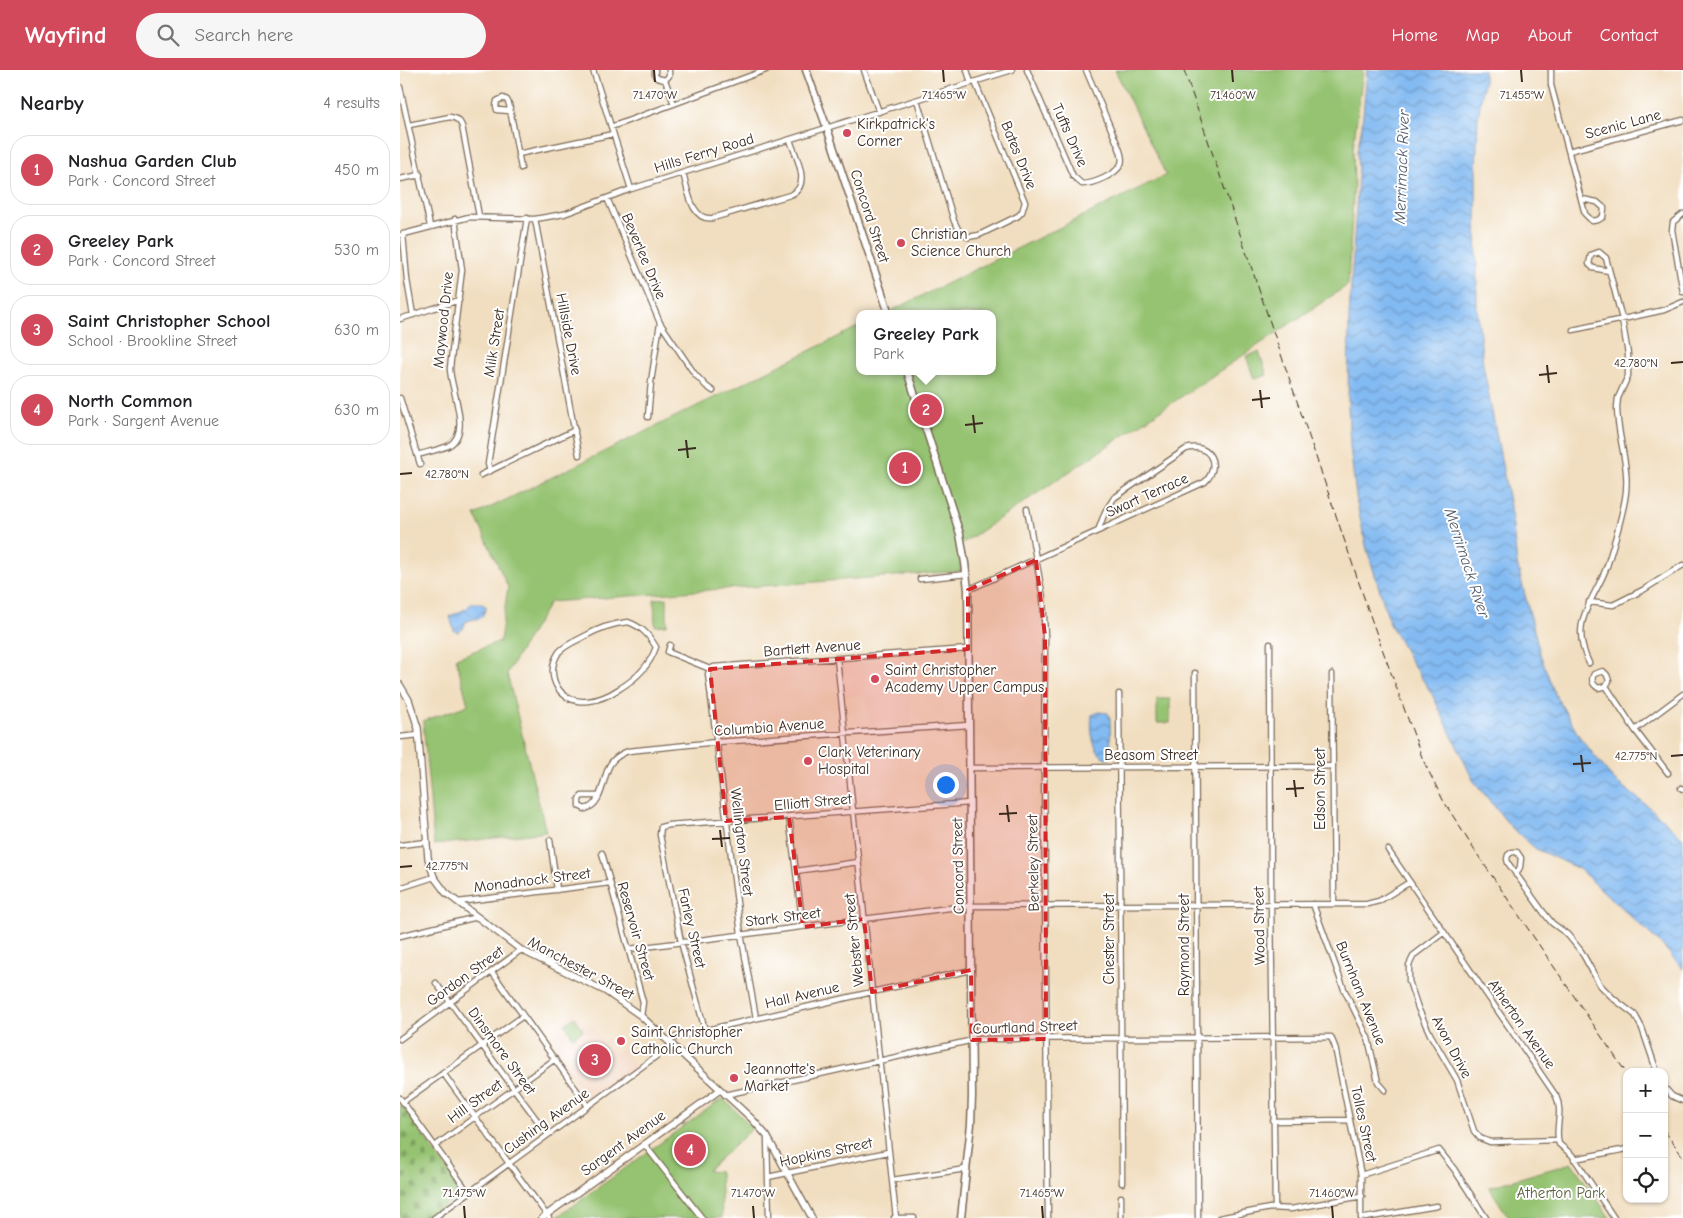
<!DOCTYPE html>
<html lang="en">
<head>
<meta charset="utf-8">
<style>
	:root { --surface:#fff; --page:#f6f6f6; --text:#202124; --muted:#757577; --line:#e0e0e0; --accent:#d1495b }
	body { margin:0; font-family:"Comic Neue",sans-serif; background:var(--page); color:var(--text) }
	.controls { position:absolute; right:15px; bottom:15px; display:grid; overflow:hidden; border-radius:10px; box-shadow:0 1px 4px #0004 }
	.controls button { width:45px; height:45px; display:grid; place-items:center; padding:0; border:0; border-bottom:1px solid var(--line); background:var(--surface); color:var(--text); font:25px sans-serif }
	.you { position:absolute; left:545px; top:714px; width:18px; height:18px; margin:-12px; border:4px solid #fff; border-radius:50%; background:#1a73e8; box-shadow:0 0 0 8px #1a73e833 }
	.badge { display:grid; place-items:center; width:32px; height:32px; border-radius:50%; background:var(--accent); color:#fff; font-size:16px; font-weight:700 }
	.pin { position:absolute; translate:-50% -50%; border:2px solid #fff; box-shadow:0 1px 5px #0006 }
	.popup { position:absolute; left:456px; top:240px; width:140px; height:65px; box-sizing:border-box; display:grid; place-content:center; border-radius:10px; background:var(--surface); filter:drop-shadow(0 1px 4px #0005); font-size:16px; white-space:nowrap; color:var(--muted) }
	.popup b { font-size:19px; color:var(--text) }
	.popup::after { content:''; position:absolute; left:50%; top:100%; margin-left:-10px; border:10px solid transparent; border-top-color:var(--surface) }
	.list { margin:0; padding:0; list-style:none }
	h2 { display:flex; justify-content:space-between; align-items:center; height:65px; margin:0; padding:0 20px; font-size:21px }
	h2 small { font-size:16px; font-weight:400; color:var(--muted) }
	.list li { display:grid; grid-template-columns:32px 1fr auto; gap:15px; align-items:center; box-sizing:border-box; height:70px; margin:0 10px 10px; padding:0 10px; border:1px solid var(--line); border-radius:20px }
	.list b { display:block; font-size:19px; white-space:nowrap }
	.list p { margin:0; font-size:16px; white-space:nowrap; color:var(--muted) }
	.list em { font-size:16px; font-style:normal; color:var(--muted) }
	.icon { flex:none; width:28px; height:28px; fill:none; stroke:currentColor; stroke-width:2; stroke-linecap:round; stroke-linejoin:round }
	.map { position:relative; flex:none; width:1283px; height:1148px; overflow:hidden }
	header { display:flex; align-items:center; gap:30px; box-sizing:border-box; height:70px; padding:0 25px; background:var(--accent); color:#fff }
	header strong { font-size:24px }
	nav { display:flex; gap:28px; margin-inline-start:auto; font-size:18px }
	.search { width:350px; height:45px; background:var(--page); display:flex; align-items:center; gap:12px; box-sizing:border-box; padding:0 18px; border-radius:28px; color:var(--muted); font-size:19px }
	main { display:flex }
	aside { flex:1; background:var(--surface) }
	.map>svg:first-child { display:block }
	.built { fill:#f2d4be }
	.cemetery { fill:url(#cemetery-stones); stroke:#687648 }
	.green { fill:#95c371; stroke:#687648 }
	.water { fill:url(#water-waves); stroke:#5e7288 }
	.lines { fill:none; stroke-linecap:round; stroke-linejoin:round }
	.minor-casing { stroke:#7b6957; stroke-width:7 }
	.tertiary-casing { stroke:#7b6957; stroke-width:8 }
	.secondary-casing { stroke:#7b6957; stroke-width:9 }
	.minor { stroke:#fff; stroke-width:4.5 }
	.tertiary { stroke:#fff; stroke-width:5.5 }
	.secondary { stroke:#fff; stroke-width:6 }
	.rail { stroke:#3b2a1e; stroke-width:1; stroke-dasharray:8 4; stroke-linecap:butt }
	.marked { fill:#d62828; fill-opacity:0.2; stroke:#d62828; stroke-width:4; stroke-dasharray:10 6; stroke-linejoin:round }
	.ticks { fill:none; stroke:#3b2a1e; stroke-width:2 }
	.poi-dot { fill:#d1495b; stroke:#fff; stroke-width:2 }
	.labels { text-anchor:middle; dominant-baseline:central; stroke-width:4; stroke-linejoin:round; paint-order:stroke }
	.poi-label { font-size:15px; fill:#3b2a1e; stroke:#fff; text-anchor:start }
	.street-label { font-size:15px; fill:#3b2a1e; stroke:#fff }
	.park-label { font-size:15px; fill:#5a603b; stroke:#fff }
	.water-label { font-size:16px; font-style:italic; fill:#545c68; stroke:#fff }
	.ticks-label { font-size:12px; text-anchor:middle; fill:#3b2a1e; stroke:#fff; stroke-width:4; stroke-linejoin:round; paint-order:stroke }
</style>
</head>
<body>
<header>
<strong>Wayfind</strong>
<div class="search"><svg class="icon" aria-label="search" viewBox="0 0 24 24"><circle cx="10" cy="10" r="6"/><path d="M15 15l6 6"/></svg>Search here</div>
<nav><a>Home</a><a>Map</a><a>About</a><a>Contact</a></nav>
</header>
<main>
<aside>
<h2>Nearby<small>4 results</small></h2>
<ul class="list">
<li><span class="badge">1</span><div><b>Nashua Garden Club</b><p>Park · Concord Street</p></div><em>450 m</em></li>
<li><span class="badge">2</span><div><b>Greeley Park</b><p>Park · Concord Street</p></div><em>530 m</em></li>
<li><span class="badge">3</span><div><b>Saint Christopher School</b><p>School · Brookline Street</p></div><em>630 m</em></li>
<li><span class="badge">4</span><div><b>North Common</b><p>Park · Sargent Avenue</p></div><em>630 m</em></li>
</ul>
</aside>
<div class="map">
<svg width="1283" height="1148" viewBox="0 0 1283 1148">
	<defs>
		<pattern id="cemetery-stones" width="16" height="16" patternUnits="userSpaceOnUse" patternTransform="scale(1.25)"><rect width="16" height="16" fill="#95c371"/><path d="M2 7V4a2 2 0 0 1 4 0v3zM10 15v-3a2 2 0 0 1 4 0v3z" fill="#7b9f5c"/></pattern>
		<pattern id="water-waves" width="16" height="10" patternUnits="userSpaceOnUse" patternTransform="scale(1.25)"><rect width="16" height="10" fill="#82baf2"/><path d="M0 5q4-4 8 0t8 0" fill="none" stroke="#6c97c3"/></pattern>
	</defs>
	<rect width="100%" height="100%" fill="#fff"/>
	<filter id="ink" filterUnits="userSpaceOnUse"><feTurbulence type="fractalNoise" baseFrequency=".02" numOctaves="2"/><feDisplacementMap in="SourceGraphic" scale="10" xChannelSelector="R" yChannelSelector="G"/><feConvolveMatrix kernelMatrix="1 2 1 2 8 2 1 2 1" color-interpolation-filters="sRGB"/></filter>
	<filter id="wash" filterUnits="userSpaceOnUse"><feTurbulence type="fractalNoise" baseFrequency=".0096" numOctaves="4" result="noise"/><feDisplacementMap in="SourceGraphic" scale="20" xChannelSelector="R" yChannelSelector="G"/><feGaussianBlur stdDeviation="1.12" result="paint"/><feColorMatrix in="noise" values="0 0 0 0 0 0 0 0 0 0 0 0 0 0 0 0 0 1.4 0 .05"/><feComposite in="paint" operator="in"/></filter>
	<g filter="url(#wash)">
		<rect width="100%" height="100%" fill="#f1dec0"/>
		<!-- built -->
		<path class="built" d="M506,589L512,653L469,657L466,625L442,627L440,594Z
			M174,941L185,956L190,953L203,971L206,969L215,982L223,977L237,997L190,1031L141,966Z"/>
		<!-- cemetery -->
		<path class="cemetery" d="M0,1033L62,1120V1123L27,1148H0Z"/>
		<!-- green -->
		<path class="green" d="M715,0H963L953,79L954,111L948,215L557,477L561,501L150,532L107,603L146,762L34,775L23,651L68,635L56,588L100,571L108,517L75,445L460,256V301H592V244H485L766,105Z
			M859,282L867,305L854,309L846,286Z
			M267,528V555L255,556L254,529Z
			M757,629H770V653H757Z
			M175,947L183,960L173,967L165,954Z
			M324,1029L353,1058L307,1101L320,1102L322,1148H156L320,1030Z
			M1172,1093L1210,1148H1109L1089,1117Z"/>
		<!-- water -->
		<path class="water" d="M967,0H1084V12L1078,48L1076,100L1077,237L1083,294L1112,447L1117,494L1141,587L1155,624L1179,666L1214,710L1249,737L1283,768V899L1261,874L1179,799L1136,779L1110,756L1073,710L1032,624L1010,590L990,554L966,476L957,434L950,377L948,334L949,247L958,106L957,81L962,56Z
			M72,533H80L87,537L81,548L66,551L63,559L58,562L54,561L50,546L66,539Z
			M699,642L708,643L710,649L711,685L709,689C692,686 690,659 692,645Z"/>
	</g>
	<g filter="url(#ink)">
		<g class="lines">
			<defs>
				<path id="minor" d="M193,0L231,119
					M255,0V5L257,8L265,10
					M464,0L479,42
					M567,0L571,13
					M627,0L673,106L682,114C693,114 716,105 721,94C723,89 721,83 719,78L686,0
					M1151,0V15L1185,144L1192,151L1198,150L1203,147L1204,138L1197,132L1182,129
					M265,10L274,34
					M265,10L269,6V0
					M0,17L30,156
					M517,30L554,151L559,161L568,167L579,165L618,146L622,142L625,132L575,12
					M110,41L97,40L96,36L97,31L103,28L107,30L109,34L121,98
					M9,55L50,47C57,48 59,50 62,56L79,146
					M211,57L366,0
					M1169,81L1283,50
					M118,84L213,64
					M283,103C288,119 291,152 313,148L390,125C413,116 395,85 390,70
					M0,109L20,105
					M207,128L260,253L294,303L306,316L313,321
					M1283,144L1273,152L1272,160L1283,222
					M135,149L179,385
					M3,164L7,210L13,245
					M0,165L69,147L135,149L164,144L231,119L612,0
					M0,249L59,230
					M1173,260L1264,240L1283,232
					M0,328L20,394
					M248,347L251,312L260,253
					M17,385C27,382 38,380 48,376C73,363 50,319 50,298L62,200L55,149
					M90,401L88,394L127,148
					M81,405L175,360
					M627,439L643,528L645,566L644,698L648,1148
					M520,509L567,504
					M568,520L698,461L705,442L714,428L786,379C809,372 822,395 805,412L698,461
					M1189,532L1213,535L1243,520L1283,495
					M228,552C242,557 248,564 256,577C250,595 236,609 219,619C210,625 199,630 188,631C160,635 143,605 159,582C165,575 176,571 185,566C199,558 211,554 228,552Z
					M870,574L871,834L875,1137
					M270,575L268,582L310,599L314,597L568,579
					M437,589L496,1148
					M1189,593C1168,551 1194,532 1207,496C1214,474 1221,451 1225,429C1231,397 1217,368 1217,337L1218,328L1228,306V284L1222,249L1206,188L1199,182L1191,185L1189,194L1193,198L1209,201
					M310,599L308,604L341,864L356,948
					M795,603L798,1148
					M932,604L934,834
					M1206,616L1209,611L1207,605L1203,601L1194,604C1191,609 1192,614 1198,618L1206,616L1235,660L1268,703
					M719,624L722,1113
					M1235,660L1283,624
					M0,667L19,665
					M570,698L933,696
					M1281,718L1283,719
					M199,726H182L179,729V736L185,739C204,735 202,705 211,693C215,687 221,684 228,681L317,672L569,655
					M389,747L403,857
					M150,770L157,820
					M0,775L27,772
					M988,780L1156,1026C1164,1043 1154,1058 1159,1074L1172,1085L1214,1148
					M202,783L243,932L241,946
					M396,801L458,792
					M1116,805L1120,797L1121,788L1117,782H1112L1108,785L1107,789L1108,793L1144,843L1152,853L1167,864L1181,881L1200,915L1214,929L1235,945L1242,958L1257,1002
					M0,818L34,807
					M58,832L210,813
					M913,834L944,919L968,968L978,1012L985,1020
					M1043,863L1014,885L1009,895V911L1018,938L1030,964L1057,1010L1074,1061L1080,1068L1090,1072L1158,1070
					M0,866L77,847
					M229,879L565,836L967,834L979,831L1010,812
					M92,902L188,1036
					M36,913L148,1065
					M305,960L281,872L260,765L261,757L269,755L570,733
					M0,969L121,880
					M269,971L276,967L472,922L571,900
					M43,1003L149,1148
					M1264,1017L1272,1026L1283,1031
					M325,1025L578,969L931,967L935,977L961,1105V1148
					M0,1028L69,1123
					M3,1032L123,946
					M873,1051L950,1050
					M367,1068L369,1148
					M244,1074L302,1148
					M35,1076L155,989
					M1174,1089L1227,1079
					M961,1105L1039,1080L1054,1099L1086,1148
					M368,1107L488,1082
					M492,1110L566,1099
					M721,1127V1148
					M34,1148L273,974
					M494,1148H514
					M819,1148L870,1138L891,1139L962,1126
					M965,1148L1037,1136"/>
				<path id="tertiary" d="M0,615L9,630L18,658L28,788L34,807L46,823L121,880L205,921L241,946L352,1049L367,1066L412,1148
					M142,1148L320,1020"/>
				<path id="secondary" d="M406,0L427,58L489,244
					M507,301L560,464L565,493L568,520L572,1026L571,1054L561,1148"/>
			</defs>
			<!-- minor casing -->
			<use href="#minor" class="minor-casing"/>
			<!-- tertiary casing -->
			<use href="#tertiary" class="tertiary-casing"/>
			<!-- secondary casing -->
			<use href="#secondary" class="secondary-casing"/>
			<!-- minor -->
			<use href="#minor" class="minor"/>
			<!-- tertiary -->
			<use href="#tertiary" class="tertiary"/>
			<!-- secondary -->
			<use href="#secondary" class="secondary"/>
			<!-- rail -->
			<path class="rail" d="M784,0L972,551L1023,690L1043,730L1073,778L1227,1004
				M1264,1060L1283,1087"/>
		</g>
	</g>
	<!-- marked area -->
	<path class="marked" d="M636,490L645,566L646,969L572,970L571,900L472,922L464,849L403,857L389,747L326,751L310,599L568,579V520Z"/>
	<!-- ticks -->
	<path class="ticks" d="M254,0L255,12M543,0L544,12M832,0L833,12M1121,0L1122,12M1271,293L1283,292M1147,295L1149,313M1139,305L1157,303M860,320L862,338M852,330L870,328M573,345L575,363M565,355L583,353M286,370L288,388M278,380L296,378M0,404L12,403M1181,685L1183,702M1271,686L1283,685M1173,694L1191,693M894,710L896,727M886,719L904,718M607,735L609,752M599,744L617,743M320,760L322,777M312,769L330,768M0,797L12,796M64,1136L65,1148M353,1136L354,1148M642,1136L643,1148M932,1136L933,1148"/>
	<!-- markers -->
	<g class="poi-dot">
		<circle cx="447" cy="63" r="5"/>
		<circle cx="501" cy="173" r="5"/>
		<circle cx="475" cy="609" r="5"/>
		<circle cx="408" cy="691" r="5"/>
		<circle cx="221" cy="971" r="5"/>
		<circle cx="334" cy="1008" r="5"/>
	</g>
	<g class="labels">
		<!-- poi labels -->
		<g class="poi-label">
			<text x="457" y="54">Kirkpatrick's<tspan x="457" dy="17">Corner</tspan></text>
			<text x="511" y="164">Christian<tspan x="511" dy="17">Science Church</tspan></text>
			<text x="485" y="600">Saint Christopher<tspan x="485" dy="17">Academy Upper Campus</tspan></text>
			<text x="418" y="682">Clark Veterinary<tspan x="418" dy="17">Hospital</tspan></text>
			<text x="231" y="962">Saint Christopher<tspan x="231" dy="17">Catholic Church</tspan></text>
			<text x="344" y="999">Jeannotte's<tspan x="344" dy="17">Market</tspan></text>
		</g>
		<!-- street labels -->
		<g class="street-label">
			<text transform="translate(1223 54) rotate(-15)">Scenic Lane</text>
			<text transform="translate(670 65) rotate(66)">Tufts Drive</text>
			<text transform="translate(304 83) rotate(-17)">Hills Ferry Road</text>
			<text transform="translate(619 85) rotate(68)">Bates Drive</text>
			<text transform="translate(470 146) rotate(72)">Concord Street</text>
			<text transform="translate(244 186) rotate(67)">Beverlee Drive</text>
			<text transform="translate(43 250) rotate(-84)">Maywood Drive</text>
			<text transform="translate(169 264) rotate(79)">Hillside Drive</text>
			<text transform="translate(94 273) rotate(-81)">Milk Street</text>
			<text transform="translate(747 425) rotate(-24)">Swart Terrace</text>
			<text transform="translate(412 578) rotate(-4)">Bartlett Avenue</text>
			<text transform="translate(369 657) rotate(-4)">Columbia Avenue</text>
			<text x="751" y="685">Beasom Street</text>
			<text transform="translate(920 719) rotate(-90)">Edson Street</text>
			<text transform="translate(413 732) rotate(-5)">Elliott Street</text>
			<text transform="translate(342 772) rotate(83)">Wellington Street</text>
			<text transform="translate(633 793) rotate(-91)">Berkeley Street</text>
			<text transform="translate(558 796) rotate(-91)">Concord Street</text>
			<text transform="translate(132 810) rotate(-7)">Monadnock Street</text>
			<text transform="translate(383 847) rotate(-7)">Stark Street</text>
			<text transform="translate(859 856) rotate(-91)">Wood Street</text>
			<text transform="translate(292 858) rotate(77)">Farley Street</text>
			<text transform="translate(236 861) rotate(74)">Reservoir Street</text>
			<text transform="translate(709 869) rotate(-90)">Chester Street</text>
			<text transform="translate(454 870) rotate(-96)">Webster Street</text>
			<text transform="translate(784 875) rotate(-90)">Raymond Street</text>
			<text transform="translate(181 898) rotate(28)">Manchester Street</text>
			<text transform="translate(65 906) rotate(-36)">Gordon Street</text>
			<text transform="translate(961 923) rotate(68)">Burnham Avenue</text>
			<text transform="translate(402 925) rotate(-13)">Hall Avenue</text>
			<text transform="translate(1122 954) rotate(55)">Atherton Avenue</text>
			<text transform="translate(625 957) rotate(-2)">Courtland Street</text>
			<text transform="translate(1052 977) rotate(62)">Avon Drive</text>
			<text transform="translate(102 981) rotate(54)">Dinsmore Street</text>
			<text transform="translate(75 1031) rotate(-36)">Hill Street</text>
			<text transform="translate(146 1051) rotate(-36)">Cushing Avenue</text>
			<text transform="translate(964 1054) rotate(78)">Tolles Street</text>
			<text transform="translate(223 1073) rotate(-36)">Sargent Avenue</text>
			<text transform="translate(426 1082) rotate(-12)">Hopkins Street</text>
		</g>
		<!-- park labels -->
		<g class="park-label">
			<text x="1161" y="1123">Atherton Park</text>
		</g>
		<!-- water labels -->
		<g class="water-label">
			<text transform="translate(1002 97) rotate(-88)">Merrimack River</text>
			<text transform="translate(1067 493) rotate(72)">Merrimack River</text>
		</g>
	</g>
	<g class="ticks-label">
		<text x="255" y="29">71.470°W</text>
		<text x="544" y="29">71.465°W</text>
		<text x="833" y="29">71.460°W</text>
		<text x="1122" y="29">71.455°W</text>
		<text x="1236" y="297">42.780°N</text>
		<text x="47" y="408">42.780°N</text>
		<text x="1236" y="690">42.775°N</text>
		<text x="47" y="800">42.775°N</text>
		<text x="64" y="1127">71.475°W</text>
		<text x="353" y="1127">71.470°W</text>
		<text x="642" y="1127">71.465°W</text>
		<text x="932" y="1127">71.460°W</text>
	</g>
</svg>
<div class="controls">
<button>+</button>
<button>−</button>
<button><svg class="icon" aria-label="locate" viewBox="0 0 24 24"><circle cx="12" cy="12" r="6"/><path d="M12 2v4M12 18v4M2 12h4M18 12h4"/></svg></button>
</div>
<div class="you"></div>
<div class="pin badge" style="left:505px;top:398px">1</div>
<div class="pin badge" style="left:526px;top:340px">2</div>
<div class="popup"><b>Greeley Park</b>Park</div>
<div class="pin badge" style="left:195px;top:990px">3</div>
<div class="pin badge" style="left:290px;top:1080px">4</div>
</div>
</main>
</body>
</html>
